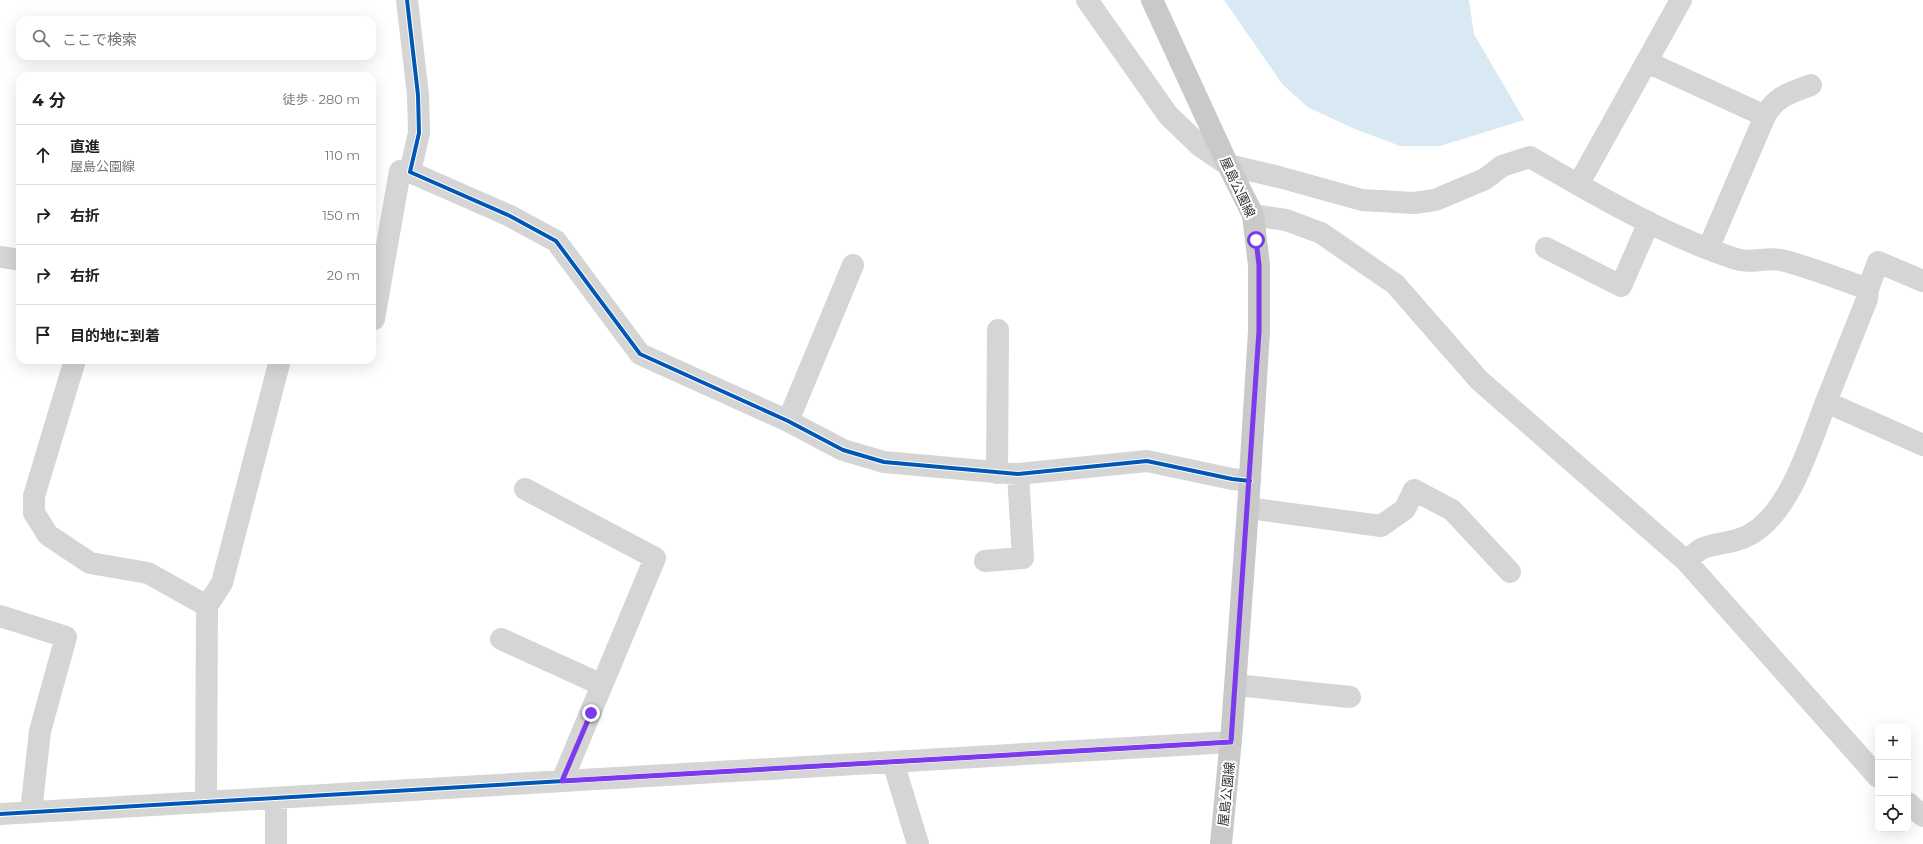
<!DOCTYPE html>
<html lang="ja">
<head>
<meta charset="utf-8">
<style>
	:root { --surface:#fff; --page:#f6f6f6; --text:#222; --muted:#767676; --line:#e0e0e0 }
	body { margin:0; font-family:Montserrat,"Noto Sans JP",sans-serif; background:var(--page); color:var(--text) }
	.controls { position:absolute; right:12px; bottom:12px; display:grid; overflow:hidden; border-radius:8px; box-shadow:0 4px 16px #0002 }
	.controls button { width:36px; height:36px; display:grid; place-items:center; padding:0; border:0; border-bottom:1px solid var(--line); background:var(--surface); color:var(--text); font:20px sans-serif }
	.stop { position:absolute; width:12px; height:12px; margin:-9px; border:3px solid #7c3aed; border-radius:50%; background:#fff }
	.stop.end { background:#7c3aed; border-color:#fff; box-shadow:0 1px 4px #0008 }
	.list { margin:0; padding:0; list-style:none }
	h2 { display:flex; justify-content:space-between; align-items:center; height:52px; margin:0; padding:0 16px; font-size:17px }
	h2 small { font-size:13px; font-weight:400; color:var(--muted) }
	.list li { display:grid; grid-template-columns:26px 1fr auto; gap:12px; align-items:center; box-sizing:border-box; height:60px; padding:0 16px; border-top:1px solid var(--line) }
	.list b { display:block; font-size:15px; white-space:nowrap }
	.list p { margin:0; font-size:13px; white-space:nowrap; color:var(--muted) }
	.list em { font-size:13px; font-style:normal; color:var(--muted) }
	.icon { flex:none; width:22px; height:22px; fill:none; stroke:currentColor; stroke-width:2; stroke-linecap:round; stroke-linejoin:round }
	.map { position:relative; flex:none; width:1923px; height:844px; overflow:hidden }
	.search { position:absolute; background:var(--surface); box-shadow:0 4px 16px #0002; left:16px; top:16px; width:360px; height:44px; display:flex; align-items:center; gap:10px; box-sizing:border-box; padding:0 14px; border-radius:12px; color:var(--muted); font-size:15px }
	.panel { position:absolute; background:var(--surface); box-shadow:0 4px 16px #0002; left:16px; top:72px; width:360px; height:292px; border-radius:12px }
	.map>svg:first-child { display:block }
	.water { fill:#d9e9f4 }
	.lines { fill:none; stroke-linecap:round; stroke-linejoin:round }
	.minor { stroke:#d5d5d5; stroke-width:22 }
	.primary { stroke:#c9c9c9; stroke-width:22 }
	.cycleway-casing { stroke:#fff; stroke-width:6 }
	.cycleway { stroke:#0057b8; stroke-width:4 }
	.route { stroke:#7c3aed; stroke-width:5 }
	.labels { text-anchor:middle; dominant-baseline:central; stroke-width:4; stroke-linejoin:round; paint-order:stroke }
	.street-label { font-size:13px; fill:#313131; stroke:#fff }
</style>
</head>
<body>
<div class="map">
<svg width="1923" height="844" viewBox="0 0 1923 844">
	<rect width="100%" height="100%" fill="#fff"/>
	<!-- water -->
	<path class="water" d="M1224,0H1469L1474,34L1524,120L1440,146H1400L1355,129L1309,108L1283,85Z"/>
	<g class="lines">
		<!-- minor -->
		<path class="minor" d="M407,0L418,95L419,133L410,172L510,216L556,241L640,354L788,421L843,450L884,462L1018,474L1147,461L1232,479L1250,481
			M1087,0L1168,115L1200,146L1228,165L1279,177L1362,200L1414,203L1435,200L1485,179L1502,166L1530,157C1594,194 1665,236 1736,259C1750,264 1767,257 1781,260C1810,267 1839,279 1868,289
			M1647,62L1765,116L1708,249
			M1765,116C1776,96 1790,93 1811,85
			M1578,185L1681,0
			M1253,215L1286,220L1321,233L1395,284L1479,380L1686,561L1878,777
			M1546,248L1621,286L1649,222
			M2,257L20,260
			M372,318L374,319L400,171L410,172
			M75,360L34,496V513L48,535L90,563L148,573L207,606L206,802
			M1826,402L1867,299L1868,289L1878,262L1923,281
			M788,421L853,265
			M997,473L998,330
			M525,489L655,558L562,781
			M1248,508L1381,526L1405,509L1414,490L1452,510L1510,572
			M985,561L1023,558L1018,474
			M1686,561C1691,557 1697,551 1703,548C1716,543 1732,543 1745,537C1789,518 1810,443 1826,402L1923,445
			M207,606L222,583L280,360
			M0,616L66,637L40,731L31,812
			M501,639L602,685
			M1236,685L1350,697
			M893,762L918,844
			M1908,803L1923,816
			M0,814L1231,742
			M276,844V798"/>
		<!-- primary -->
		<path class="primary" d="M1152,0L1228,165L1253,215L1259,265V331L1248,508L1232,728L1221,844"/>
		<defs>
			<path id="cycleway" d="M407,0L418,95L419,133L410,172L510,216L556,241L640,354L788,421L843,450L884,462L1018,474L1147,461L1232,479L1250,481
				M0,814L1231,742"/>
		</defs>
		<!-- cycleway casing -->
		<use href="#cycleway" class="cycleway-casing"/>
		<!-- cycleway -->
		<use href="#cycleway" class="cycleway"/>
	</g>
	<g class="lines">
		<!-- route -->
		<path class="route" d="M591,713L562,781L1231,742L1259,331V265L1256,240"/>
	</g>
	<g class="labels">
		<!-- street labels -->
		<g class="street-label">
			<text transform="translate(1238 187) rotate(65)">屋島公園線</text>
			<text transform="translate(1226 794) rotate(-84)">屋島公園線</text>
		</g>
	</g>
</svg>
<div class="controls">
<button>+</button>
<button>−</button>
<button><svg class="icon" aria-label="locate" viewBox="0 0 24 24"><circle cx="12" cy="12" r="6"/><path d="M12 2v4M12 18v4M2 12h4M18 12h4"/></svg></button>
</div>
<div class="stop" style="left:1256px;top:240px"></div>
<div class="stop end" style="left:591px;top:713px"></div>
<div class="search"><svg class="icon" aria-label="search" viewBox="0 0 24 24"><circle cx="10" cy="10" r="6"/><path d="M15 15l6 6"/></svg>ここで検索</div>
<section class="panel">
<h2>4 分<small>徒歩 · 280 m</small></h2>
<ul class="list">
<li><svg class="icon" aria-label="ahead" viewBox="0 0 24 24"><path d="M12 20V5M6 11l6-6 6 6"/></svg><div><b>直進</b><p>屋島公園線</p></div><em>110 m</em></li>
<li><svg class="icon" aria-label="right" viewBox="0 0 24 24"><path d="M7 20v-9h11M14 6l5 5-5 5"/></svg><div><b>右折</b></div><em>150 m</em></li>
<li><svg class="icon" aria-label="right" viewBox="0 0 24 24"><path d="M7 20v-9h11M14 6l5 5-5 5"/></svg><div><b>右折</b></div><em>20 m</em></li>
<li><svg class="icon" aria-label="arrive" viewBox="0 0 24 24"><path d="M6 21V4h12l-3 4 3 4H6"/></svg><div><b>目的地に到着</b></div></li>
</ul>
</section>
</div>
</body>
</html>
